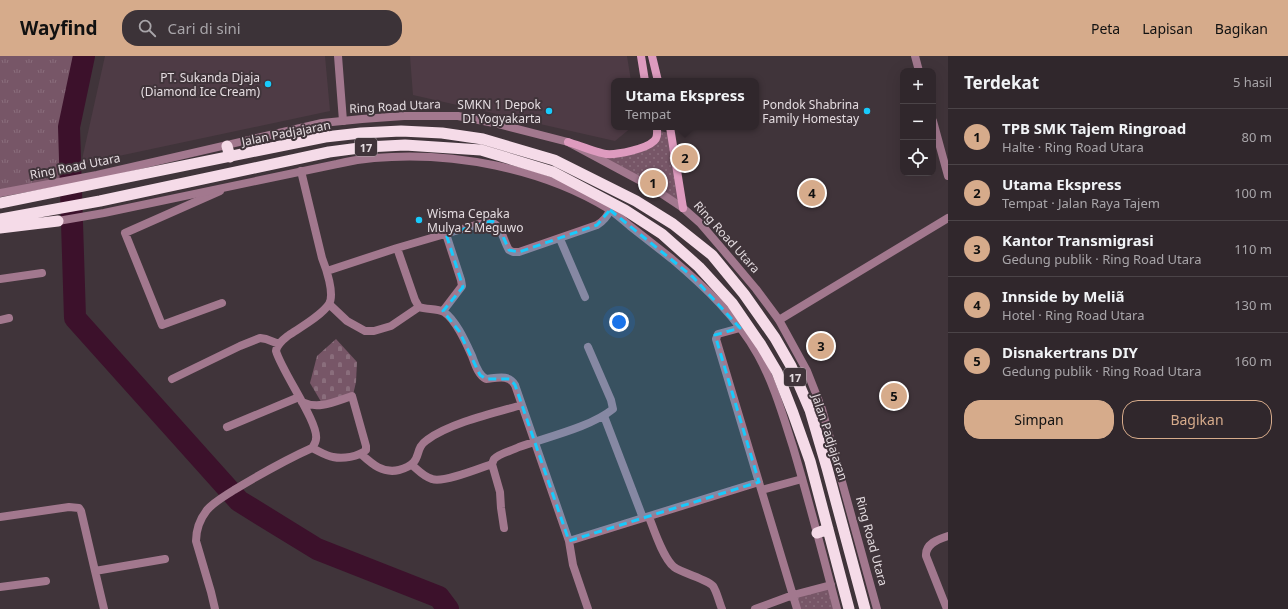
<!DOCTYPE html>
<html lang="id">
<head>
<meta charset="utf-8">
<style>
	:root { --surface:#30272c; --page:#3c3338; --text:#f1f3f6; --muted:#a8a5a9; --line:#4b4448; --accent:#d6ab8b }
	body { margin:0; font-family:"Noto Sans",sans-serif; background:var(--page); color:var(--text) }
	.controls { position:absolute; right:12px; top:12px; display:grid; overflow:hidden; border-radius:8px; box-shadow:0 4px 16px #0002 }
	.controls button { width:36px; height:36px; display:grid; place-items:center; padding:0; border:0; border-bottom:1px solid var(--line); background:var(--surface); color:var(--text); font:20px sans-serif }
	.you { position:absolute; left:619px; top:266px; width:14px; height:14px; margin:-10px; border:3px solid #fff; border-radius:50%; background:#1a73e8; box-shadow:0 0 0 6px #1a73e833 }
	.badge { display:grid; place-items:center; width:26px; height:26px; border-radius:50%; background:var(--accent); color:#111; font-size:13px; font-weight:700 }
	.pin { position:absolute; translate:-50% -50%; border:2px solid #fff; box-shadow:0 1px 4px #0006 }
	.popup { position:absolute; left:611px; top:22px; width:148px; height:52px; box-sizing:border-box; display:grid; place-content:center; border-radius:8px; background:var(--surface); filter:drop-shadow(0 1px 3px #0005); font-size:13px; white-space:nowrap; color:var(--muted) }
	.popup b { font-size:15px; color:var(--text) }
	.popup::after { content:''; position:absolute; left:50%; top:100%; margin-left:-8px; border:8px solid transparent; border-top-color:var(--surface) }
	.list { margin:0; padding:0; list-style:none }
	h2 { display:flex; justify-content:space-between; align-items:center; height:52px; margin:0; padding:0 16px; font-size:17px }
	h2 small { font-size:13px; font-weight:400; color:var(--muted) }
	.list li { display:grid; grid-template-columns:26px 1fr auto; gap:12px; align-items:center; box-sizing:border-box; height:56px; padding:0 16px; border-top:1px solid var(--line) }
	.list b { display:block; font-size:15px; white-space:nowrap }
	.list p { margin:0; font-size:13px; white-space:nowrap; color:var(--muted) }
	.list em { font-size:13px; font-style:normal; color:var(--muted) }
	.actions { display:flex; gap:8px; padding:12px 16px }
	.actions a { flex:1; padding:9px 0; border:1px solid var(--accent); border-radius:16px; text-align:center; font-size:14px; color:var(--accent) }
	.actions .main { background:var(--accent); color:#111 }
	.icon { flex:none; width:22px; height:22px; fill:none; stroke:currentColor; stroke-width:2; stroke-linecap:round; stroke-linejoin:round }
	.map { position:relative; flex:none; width:948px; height:553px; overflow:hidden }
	header { display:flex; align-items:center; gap:24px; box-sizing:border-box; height:56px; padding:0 20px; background:var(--accent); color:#111 }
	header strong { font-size:19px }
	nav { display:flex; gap:22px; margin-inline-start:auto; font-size:14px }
	.search { width:280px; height:36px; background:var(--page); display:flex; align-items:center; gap:10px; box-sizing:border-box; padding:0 14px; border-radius:16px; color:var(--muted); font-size:15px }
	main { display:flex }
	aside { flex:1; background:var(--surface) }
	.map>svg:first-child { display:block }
	.built { fill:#4e3b45 }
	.grass { fill:url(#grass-tufts) }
	.cemetery { fill:url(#cemetery-stones) }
	.park { fill:url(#park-dots) }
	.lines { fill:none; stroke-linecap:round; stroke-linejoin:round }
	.river { stroke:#3c112b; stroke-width:22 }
	.minor { stroke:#a2788e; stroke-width:8 }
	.tertiary { stroke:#a2788e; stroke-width:8 }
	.secondary { stroke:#de9bbf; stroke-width:8 }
	.trunk { stroke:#f5dbe8; stroke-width:11 }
	.marked { fill:#18cafc; fill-opacity:0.2; stroke:#18cafc; stroke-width:3; stroke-dasharray:8 5; stroke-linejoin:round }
	.poi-dot { fill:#18cafc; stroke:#40343a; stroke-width:1.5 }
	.labels { text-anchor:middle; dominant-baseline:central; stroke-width:4; stroke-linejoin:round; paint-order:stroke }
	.shield { fill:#40343a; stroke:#b3aaae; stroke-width:1 }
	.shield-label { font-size:11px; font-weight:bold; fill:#e4dce0 }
	.poi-label { font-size:12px; fill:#e4dce0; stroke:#40343a; text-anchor:end }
	.street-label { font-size:12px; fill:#e4dce0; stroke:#40343a }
</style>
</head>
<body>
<header>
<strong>Wayfind</strong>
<div class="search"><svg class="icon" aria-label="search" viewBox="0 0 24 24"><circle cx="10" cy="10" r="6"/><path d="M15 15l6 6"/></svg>Cari di sini</div>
<nav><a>Peta</a><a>Lapisan</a><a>Bagikan</a></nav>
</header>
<main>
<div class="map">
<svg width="948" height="553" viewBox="0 0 948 553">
	<defs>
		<pattern id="grass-tufts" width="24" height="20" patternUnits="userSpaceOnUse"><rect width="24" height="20" fill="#775667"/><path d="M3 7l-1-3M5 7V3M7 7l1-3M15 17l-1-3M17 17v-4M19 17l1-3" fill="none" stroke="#8a6e7c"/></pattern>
		<pattern id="cemetery-stones" width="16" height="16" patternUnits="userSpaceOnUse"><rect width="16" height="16" fill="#775667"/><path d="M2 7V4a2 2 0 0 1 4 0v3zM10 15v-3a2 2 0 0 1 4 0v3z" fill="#8a6e7c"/></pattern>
		<pattern id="park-dots" width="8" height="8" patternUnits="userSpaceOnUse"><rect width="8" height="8" fill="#775667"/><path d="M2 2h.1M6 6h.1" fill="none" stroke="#8a6e7c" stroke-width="1.8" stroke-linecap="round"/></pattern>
	</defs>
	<rect width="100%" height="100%" fill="#40343a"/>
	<!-- built -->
	<path class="built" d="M105,0H325L330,55L81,108Z
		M410,0H627L631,25H614V71H632L615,85L413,39Z"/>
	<!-- grass -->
	<path class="grass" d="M0,0H73L62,68L68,121L0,134Z"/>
	<!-- cemetery -->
	<path class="cemetery" d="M336,283L357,306L356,326L353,339L323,349L310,327L317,300Z"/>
	<!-- park -->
	<path class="park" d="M660,75L669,77L679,145L580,91L606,100L648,92Z
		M831,529L838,553H797L793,539Z"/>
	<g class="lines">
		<!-- river -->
		<path class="river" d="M84,0L69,71L75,262L239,445L317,493L439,541L448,553"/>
		<!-- minor -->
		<path class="minor" d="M338,0L343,65
			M915,0L919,15
			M933,65L948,120
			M220,135L125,177L162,269L222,247
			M560,183L585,241
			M397,192L415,244L419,251C427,254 436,252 444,256C456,264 466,287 472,300C475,308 478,319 486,323C497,322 509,318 515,329L569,485L573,509L588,553
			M327,215L397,192L486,166C502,165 502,183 509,194L513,196H519L597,169C604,165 607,161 610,154
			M0,223L42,217
			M329,248L347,265L365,275H374L391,270L419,251
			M443,255L462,230L461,224L446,178
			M0,264L9,262
			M779,264L948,162
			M740,272L718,278L716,283L797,553
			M172,323L240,290L260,282L266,283L279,288
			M302,346C319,354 336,345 352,340L366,390V394C358,401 343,403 333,401C326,400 319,395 312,392
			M604,360L643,462
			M227,371L299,341
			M361,398C372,408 383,418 399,414C425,407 412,394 427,384C450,367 494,357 522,349
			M412,409C418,414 424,421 432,423C444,427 480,412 492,408
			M762,434L802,423
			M0,461L69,451L79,452L81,455L95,515L104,553
			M649,461C654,474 663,502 674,511C682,517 709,524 713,530C717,536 719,546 722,553
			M504,472L501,452L500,436L492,408L494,403C500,397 511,395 519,391C547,381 591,371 613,353L611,344L588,291
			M569,485L759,426
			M95,515L165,503
			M0,531L46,525
			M215,553L211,536L196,485C196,474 200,463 207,454C214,446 225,440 234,434C259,419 285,404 312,392C314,389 316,386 316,383C319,367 282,316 276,295C277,288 284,283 289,279C301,271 321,260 329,248C335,238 326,212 322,202L301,115
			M755,553L793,539L831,529
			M947,553L926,500C925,488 938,483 948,480"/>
		<!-- tertiary -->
		<path class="tertiary" d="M0,137L97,119L322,67L362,63L404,60H458L494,67L568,86L650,130L683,152L700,167L724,195L756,233L779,264L807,315L822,353L877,553
			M58,165L104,157L337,108C349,105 362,103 374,102C452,95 542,112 609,153C616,158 623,164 630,170C644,181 658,192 672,203C705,231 737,261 758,299C774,328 783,360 793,391C809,445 823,499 837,553"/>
		<!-- secondary -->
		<path class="secondary" d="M641,0L645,25
			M652,0L658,25
			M670,71L683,152
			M568,86C578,89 597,97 606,98C617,99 646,93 654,85C658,82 657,76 657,71"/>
		<!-- trunk -->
		<path class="trunk" d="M227,90L230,101
			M0,147L325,81L361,77L401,75L442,77L483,83L554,104L636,145L673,168L712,199L744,238L775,282L791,310L810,354L827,412L865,553
			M0,163L100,145L329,96L367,91L405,89L481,94L553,116L625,154L662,178L699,211L732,247L761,289L777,316L793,357L810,405L849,553
			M0,172L58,165
			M817,477L828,473"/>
	</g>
	<!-- marked area -->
	<path class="marked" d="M610,154L693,221L740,272L715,279L759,426L569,485L515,329L510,323H486L480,319L459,275L443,255L463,231L446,178L492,165L498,169L509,194L519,196L597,169Z"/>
	<!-- markers -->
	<g class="poi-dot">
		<circle cx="268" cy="28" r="4"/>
		<circle cx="549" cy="55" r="4"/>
		<circle cx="867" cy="55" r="4"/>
		<circle cx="419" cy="164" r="4"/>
	</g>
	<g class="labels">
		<!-- shield labels -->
		<g class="shield">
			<rect x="355" y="82" width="22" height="18" rx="3"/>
			<rect x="784" y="312" width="22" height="18" rx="3"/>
		</g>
		<g class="shield-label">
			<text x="366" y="91">17</text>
			<text x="795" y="321">17</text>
		</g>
		<!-- poi labels -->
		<g class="poi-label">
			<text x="260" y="21">PT. Sukanda Djaja<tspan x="260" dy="14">(Diamond Ice Cream)</tspan></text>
			<text x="541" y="48">SMKN 1 Depok<tspan x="541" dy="14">DI Yogyakarta</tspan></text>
			<text x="859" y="48">Pondok Shabrina<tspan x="859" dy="14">Family Homestay</tspan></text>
			<text x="427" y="157" text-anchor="start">Wisma Cepaka<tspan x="427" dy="14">Mulya 2 Meguwo</tspan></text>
		</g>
		<!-- street labels -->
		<g class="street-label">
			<text transform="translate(395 50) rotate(-3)">Ring Road Utara</text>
			<text transform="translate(286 77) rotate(-11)">Jalan Padjajaran</text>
			<text transform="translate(75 110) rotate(-11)">Ring Road Utara</text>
			<text transform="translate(727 181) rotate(48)">Ring Road Utara</text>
			<text transform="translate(830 381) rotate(72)">Jalan Padjajaran</text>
			<text transform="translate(872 485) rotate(75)">Ring Road Utara</text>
		</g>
	</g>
</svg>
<div class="controls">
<button>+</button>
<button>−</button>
<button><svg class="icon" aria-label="locate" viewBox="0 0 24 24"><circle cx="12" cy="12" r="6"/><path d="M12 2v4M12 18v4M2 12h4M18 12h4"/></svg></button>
</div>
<div class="you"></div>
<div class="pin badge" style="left:653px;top:127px">1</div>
<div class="pin badge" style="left:685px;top:102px">2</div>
<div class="popup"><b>Utama Ekspress</b>Tempat</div>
<div class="pin badge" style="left:821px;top:290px">3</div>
<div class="pin badge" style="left:812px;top:137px">4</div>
<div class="pin badge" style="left:894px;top:340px">5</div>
</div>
<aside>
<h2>Terdekat<small>5 hasil</small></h2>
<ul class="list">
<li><span class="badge">1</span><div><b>TPB SMK Tajem Ringroad</b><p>Halte · Ring Road Utara</p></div><em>80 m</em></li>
<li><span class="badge">2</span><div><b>Utama Ekspress</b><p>Tempat · Jalan Raya Tajem</p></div><em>100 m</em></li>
<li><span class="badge">3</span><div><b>Kantor Transmigrasi</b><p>Gedung publik · Ring Road Utara</p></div><em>110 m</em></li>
<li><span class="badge">4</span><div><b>Innside by Meliã</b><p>Hotel · Ring Road Utara</p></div><em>130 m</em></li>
<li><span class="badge">5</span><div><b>Disnakertrans DIY</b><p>Gedung publik · Ring Road Utara</p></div><em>160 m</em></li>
</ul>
<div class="actions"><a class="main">Simpan</a><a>Bagikan</a></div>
</aside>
</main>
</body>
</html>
